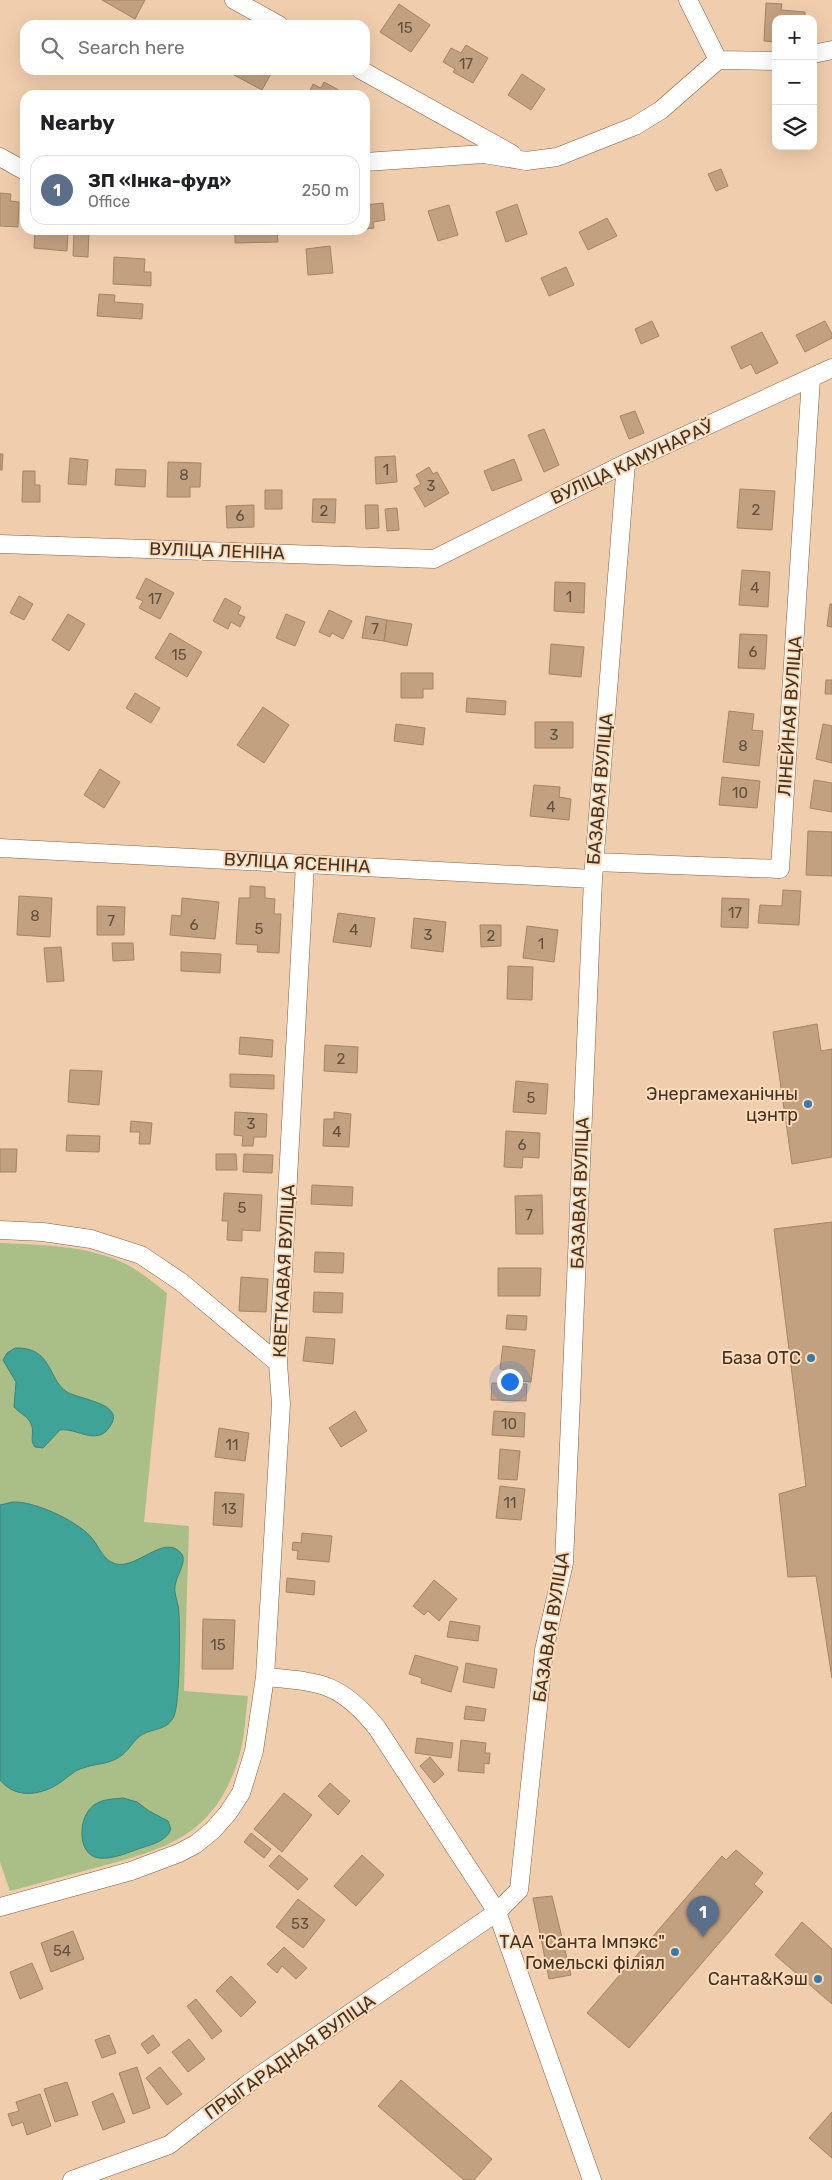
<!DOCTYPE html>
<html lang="en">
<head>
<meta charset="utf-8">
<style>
	:root { --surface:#fff; --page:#f6f6f6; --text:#202124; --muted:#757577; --line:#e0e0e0; --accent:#0f766e }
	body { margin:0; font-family:Rubik,sans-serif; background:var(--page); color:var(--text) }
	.controls { position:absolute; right:15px; top:15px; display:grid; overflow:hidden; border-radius:10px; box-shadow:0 5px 20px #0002 }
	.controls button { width:45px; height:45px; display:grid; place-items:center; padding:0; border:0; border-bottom:1px solid var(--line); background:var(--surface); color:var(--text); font:25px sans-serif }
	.you { position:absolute; left:509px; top:1381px; width:18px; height:18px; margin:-12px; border:4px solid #fff; border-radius:50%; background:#1a73e8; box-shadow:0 0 0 8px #1a73e833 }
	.badge { display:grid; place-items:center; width:32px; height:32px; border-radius:50%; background:var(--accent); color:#fff; font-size:16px; font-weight:700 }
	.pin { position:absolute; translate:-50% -41px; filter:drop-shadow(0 1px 2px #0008) }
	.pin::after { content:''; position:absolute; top:26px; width:18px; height:15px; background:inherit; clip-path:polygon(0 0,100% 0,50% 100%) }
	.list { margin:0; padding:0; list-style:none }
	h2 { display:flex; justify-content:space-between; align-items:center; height:65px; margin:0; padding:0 20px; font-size:21px }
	h2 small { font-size:16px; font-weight:400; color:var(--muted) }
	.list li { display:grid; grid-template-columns:32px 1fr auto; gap:15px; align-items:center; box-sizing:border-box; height:70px; margin:0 10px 10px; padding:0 10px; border:1px solid var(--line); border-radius:15px }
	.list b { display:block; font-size:19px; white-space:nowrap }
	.list p { margin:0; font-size:16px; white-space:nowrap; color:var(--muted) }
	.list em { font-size:16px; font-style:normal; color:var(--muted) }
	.icon { flex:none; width:28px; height:28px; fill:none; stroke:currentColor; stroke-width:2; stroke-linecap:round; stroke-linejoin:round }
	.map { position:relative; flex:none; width:832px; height:2180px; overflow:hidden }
	.search { position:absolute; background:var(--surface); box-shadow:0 5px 20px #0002; left:20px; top:20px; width:350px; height:55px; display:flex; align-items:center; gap:12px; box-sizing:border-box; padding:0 18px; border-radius:15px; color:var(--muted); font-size:19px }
	.panel { position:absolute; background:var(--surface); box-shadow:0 5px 20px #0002; left:20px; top:90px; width:350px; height:145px; border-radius:15px }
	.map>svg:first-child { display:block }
	.green { fill:#aabf88 }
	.water { fill:#40a398; stroke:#408276 }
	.building { fill:#c2a181; stroke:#a48465 }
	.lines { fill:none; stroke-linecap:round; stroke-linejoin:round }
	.street-casing { stroke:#7f6043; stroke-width:19 }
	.street { stroke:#fff; stroke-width:18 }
	.poi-dot { fill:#367bb0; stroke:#fedbb9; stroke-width:2 }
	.labels { text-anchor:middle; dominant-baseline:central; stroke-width:4; stroke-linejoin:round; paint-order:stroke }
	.number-label { font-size:15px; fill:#614f3e }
	.street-label { font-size:18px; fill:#413427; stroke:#fedbb9 }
	.poi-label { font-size:18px; fill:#413427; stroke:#fedbb9; text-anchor:end }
</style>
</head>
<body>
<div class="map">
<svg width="832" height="2180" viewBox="0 0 832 2180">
	<rect width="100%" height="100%" fill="#f0cdad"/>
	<!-- green -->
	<path class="green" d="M0,1243C41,1245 88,1245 126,1264C141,1272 154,1283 167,1293L144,1522L189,1526L184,1691L248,1696C245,1718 245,1739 238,1760C215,1833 170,1848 102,1866C72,1874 41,1883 10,1891L0,1862Z"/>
	<!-- water -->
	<path class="water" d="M15,1348C53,1347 47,1379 67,1392C78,1399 122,1403 112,1423C99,1449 77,1427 60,1430L43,1448L35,1447C29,1440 35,1432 31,1424C28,1416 19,1413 14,1407L16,1382L3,1360L7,1353Z
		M13,1502C34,1501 75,1520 90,1536C98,1544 101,1556 111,1562C133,1575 163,1532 181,1553C189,1562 173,1578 175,1592C176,1599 179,1606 179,1614C180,1632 180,1702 174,1716C168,1730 155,1728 143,1734C134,1739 130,1749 122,1755C110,1765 96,1763 83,1768C75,1770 68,1777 61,1782C43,1795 16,1800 0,1780V1505Z
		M123,1798L137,1802L149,1811L168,1821L171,1829C167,1840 154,1844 144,1847C131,1851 113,1860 99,1858C76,1855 78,1816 94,1805C102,1799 113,1799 123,1798Z"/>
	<!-- building -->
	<path class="building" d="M102,0H145L135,19Z
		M766,3L782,4L781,10L805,12V19H776V42L764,41Z
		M399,4L430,25L411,52L380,32Z
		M466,45L488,58L473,83L453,72L455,69L443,62L451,48L461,53Z
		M237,70H273L262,90L234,75Z
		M522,74L545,89L531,110L508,95Z
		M324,82L346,94V95H308L313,84L321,88Z
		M721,169L728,186L716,191L708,174Z
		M0,193L11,194L10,201L19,202L18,227L0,226Z
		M383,203L385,220L373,222L374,228L365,229V205Z
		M517,204L527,234L506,242L496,212Z
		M449,205L458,235L438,241L428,211Z
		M607,218L617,236L588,250L579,232Z
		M35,230L68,231L67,251L34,248Z
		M74,230H89L88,257L73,256Z
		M171,230H199L172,234Z
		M235,230H277L278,242L235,243Z
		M330,246L333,273L308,275L306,249Z
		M114,257L145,259L144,272H151V286L113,284Z
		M566,267L574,285L549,296L541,278Z
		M99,294L115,295L114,302L143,304L142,319L97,316Z
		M652,321L659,336L641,344L635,329Z
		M825,321L832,334V338L805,352L796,335Z
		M762,332L778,363L756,374L751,364L741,369L731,347Z
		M635,411L644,433L629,439L620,416Z
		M544,429L559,465L544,472L528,435Z
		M0,454H3L2,470H0Z
		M395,456L397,482L376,484L375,457Z
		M70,458L88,460L86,485L68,484Z
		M514,459L522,480L492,491L484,471Z
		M168,462L201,463L200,487H190V497H167Z
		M429,467L433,474L437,472L449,493L425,507L414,488L421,484L416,475Z
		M116,469L146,470L145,487L115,485Z
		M23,471H35V485H40V502H22Z
		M740,489L775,491L772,530L737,528Z
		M265,490H282V509H265Z
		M313,499H336L335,523L312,522Z
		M254,505V527L227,528L226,506Z
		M365,505H378L379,528L366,529Z
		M397,508L399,530L387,531L385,509Z
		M742,570L770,572L768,607L739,605Z
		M146,578L174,593L160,619L139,608L143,601L136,598Z
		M555,582L585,583L584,613L554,611Z
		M19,596L33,604L24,620L10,613Z
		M225,598L241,607L238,614L245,617L240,627L231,622L228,629L213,621Z
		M830,604H832V627L827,626Z
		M329,610L352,621L343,639L332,633L330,637L319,632Z
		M68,614L85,624L69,651L52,640Z
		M286,614L305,622L295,646L276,638Z
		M366,616L387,620L384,641L362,638Z
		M387,620L412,624L407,646L384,641Z
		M170,633L202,652L187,677L155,658Z
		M740,634L767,635L765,669L738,668Z
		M551,644L584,647L581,677L549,674Z
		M401,673H433V689H423V698H401Z
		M826,680H832V694H825Z
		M135,693L160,708L151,723L126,708Z
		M467,698L506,701L505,715L466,712Z
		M263,707L289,725L264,763L237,745Z
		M729,711L754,714L752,730L763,731L759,766L723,762Z
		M535,722H573V748H535Z
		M396,724L425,728L423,745L394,741Z
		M823,724L832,726V763L816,759Z
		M100,769L120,782L104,808L84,795Z
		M722,777L760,781L757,808L719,805Z
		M814,780L832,783V812L810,808Z
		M534,785L560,787L559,797L571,799L569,820L530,816Z
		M808,831L832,832V876L806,875Z
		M250,886L265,887V898L275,899L274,914H281L279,953L257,952L258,945L236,944L239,898H250Z
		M783,890L801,891L799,925L758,923L760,905L782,906Z
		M19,896L52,898L50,937L17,935Z
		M182,898L219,902L215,939L170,935L172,915L181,916Z
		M722,898L749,899L748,928L721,927Z
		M97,906L125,907L124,935H97Z
		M338,913L375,918L371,947L333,942Z
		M414,918L446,922L443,952L411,948Z
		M480,925H501V946L481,947Z
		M527,926L558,930L554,962L523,958Z
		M112,943H133L134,960L113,961Z
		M61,947L64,981L47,982L44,948Z
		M181,952L221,954L220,973L181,971Z
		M508,966L533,967L532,1000L507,999Z
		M817,1024L821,1051L832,1049V1157L792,1164L773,1032Z
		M240,1037L273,1040L272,1057L239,1054Z
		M325,1045L358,1047L357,1073L324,1071Z
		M70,1070L102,1071L99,1105L68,1102Z
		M230,1074L274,1075V1089L230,1087Z
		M516,1081L548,1084L546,1114L513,1112Z
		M235,1112L267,1114L266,1137H254L253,1146H242L243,1136L234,1135Z
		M334,1112L351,1114L349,1147L323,1146L324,1119H334Z
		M131,1121L152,1123L150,1144H139L140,1132H130Z
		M506,1131L540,1133L539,1158L523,1157L522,1168L504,1167Z
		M67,1135L100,1136L99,1152L66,1151Z
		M0,1149H17L16,1172H0Z
		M216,1154H236L237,1170H216Z
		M244,1154L273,1155L272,1173L243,1172Z
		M312,1185L353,1187L352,1206L311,1204Z
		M224,1193L262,1195L260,1231L242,1230V1241L227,1240L228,1221H222Z
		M542,1195L543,1234H516L515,1196Z
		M832,1222V1678L816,1576L788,1577L779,1494L806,1486L774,1229Z
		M315,1252L344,1253L343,1273L314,1272Z
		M498,1268H541L540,1296H498Z
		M241,1277L268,1279L266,1312L239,1311Z
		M314,1292L343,1293L342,1313L313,1312Z
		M507,1315L527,1316L526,1330L506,1329Z
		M306,1337L335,1339L333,1364L303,1361Z
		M503,1346L535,1350L531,1382L511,1380L512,1371L500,1369Z
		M492,1383L527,1384L526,1401L491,1400Z
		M355,1411L367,1431L341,1447L329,1428Z
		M494,1411L525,1413L524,1437L492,1435Z
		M219,1428L249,1433L245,1461L215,1457Z
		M500,1449L520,1451L517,1480L498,1479Z
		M500,1486L525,1489L521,1520L496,1518Z
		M215,1492L244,1494L242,1527L213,1525Z
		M302,1533L332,1536L329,1562L297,1559L298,1551L292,1550L293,1542L301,1543Z
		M287,1578L315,1581L314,1595L286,1592Z
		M434,1580L457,1599L439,1621L428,1611L424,1615L413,1606Z
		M203,1619L235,1620L233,1669H202Z
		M450,1621L480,1626L478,1641L447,1637Z
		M415,1655L458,1667L451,1692L421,1683L422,1678L409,1674Z
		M466,1663L497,1669L494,1688L463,1682Z
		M466,1706L486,1709L484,1721L464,1719Z
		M417,1738L453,1743L451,1758L415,1753Z
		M461,1740L486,1743L485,1753H490L489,1764L484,1763V1773L458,1771Z
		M430,1757L444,1774L434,1783L420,1766Z
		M330,1783L350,1801L338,1815L318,1796Z
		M284,1793L312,1815L282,1852L254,1829Z
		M251,1833L271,1849L264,1858L244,1842Z
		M736,1850L763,1873L754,1884L763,1892L629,2048L587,2013L722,1856L726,1860Z
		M279,1855L308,1879L298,1890L269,1866Z
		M362,1855L384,1875L356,1906L334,1886Z
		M552,1896L571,1975L549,1979L533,1898Z
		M298,1899L325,1920L303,1948L276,1927Z
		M802,1922L832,1949V2004L775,1955Z
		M73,1931L84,1959L51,1972L41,1943Z
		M284,1947L307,1968L296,1979L282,1966L277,1973L267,1964Z
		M32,1963L43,1989L20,1999L10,1972Z
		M231,1976L256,2002L241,2017L216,1991Z
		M196,1999L222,2031L212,2039L187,2006Z
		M109,2035L116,2053L102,2058L95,2040Z
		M153,2035L160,2045L148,2054L141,2044Z
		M189,2039L205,2059L188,2072L172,2052Z
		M137,2067L150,2108L133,2114L119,2073Z
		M160,2067L182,2094L167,2105L146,2078Z
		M401,2080L492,2159L474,2180H464L378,2106Z
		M67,2082L78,2115L55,2122L44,2089Z
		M113,2093L125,2122L103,2130L92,2102Z
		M40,2094L51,2126L27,2135L23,2122L12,2126L8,2114L19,2111L16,2102Z
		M832,2112V2158L809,2138Z"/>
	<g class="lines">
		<defs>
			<path id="street" d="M234,0L279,25
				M688,0L718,60
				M813,54L832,50
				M361,70L512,154
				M0,157L25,171
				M365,162L484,154L526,161L557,157L635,126L661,110L718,60L776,61
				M0,544L434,559L626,463L832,368
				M0,848L593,879
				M595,862L780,869L811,378
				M0,1230L43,1232L91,1239L141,1255L181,1282L278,1363
				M265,1677C320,1682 340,1682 377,1728L497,1912L592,2180
				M0,1907L131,1871L179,1853L196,1844L213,1830L228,1813L241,1793L254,1751L265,1677L281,1404L278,1363L305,864
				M72,2180L169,2145L249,2083L497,1912L519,1890L544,1650L564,1563L593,879L626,463"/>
		</defs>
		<!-- street casing -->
		<use href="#street" class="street-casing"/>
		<!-- street -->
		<use href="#street" class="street"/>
	</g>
	<!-- markers -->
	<g class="poi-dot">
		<circle cx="808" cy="1104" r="5"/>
		<circle cx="811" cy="1358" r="5"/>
		<circle cx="675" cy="1952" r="5"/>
		<circle cx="818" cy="1979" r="5"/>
	</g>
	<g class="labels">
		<!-- number labels -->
		<g class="number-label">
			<text x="405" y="28">15</text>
			<text x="466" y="64">17</text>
			<text x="386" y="470">1</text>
			<text x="184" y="475">8</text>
			<text x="431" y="486">3</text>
			<text x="756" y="510">2</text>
			<text x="324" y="511">2</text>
			<text x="240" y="516">6</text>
			<text x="755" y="588">4</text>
			<text x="569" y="597">1</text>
			<text x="155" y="599">17</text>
			<text x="375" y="629">7</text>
			<text x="753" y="652">6</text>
			<text x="179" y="655">15</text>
			<text x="554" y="735">3</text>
			<text x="743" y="746">8</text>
			<text x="740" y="793">10</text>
			<text x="551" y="807">4</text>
			<text x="735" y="913">17</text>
			<text x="35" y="916">8</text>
			<text x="111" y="921">7</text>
			<text x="194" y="925">6</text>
			<text x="259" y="929">5</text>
			<text x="354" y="930">4</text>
			<text x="428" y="935">3</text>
			<text x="491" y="936">2</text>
			<text x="541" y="944">1</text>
			<text x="341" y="1059">2</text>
			<text x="531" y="1098">5</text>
			<text x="251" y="1124">3</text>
			<text x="337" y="1132">4</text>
			<text x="522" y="1145">6</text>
			<text x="242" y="1208">5</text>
			<text x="529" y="1215">7</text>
			<text x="509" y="1424">10</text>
			<text x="232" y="1445">11</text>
			<text x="510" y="1503">11</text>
			<text x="229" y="1509">13</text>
			<text x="218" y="1645">15</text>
			<text x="300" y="1924">53</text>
			<text x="62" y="1951">54</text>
		</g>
		<!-- street labels -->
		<g class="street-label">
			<text transform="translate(632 462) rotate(-25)">ВУЛІЦА КАМУНАРАЎ</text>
			<text transform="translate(217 551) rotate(2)">ВУЛІЦА ЛЕНІНА</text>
			<text transform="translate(790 716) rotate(-86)">ЛІНЕЙНАЯ ВУЛІЦА</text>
			<text transform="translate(600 789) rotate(-85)">БАЗАВАЯ ВУЛІЦА</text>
			<text transform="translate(297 863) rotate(3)">ВУЛІЦА ЯСЕНІНА</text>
			<text transform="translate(580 1193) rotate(-88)">БАЗАВАЯ ВУЛІЦА</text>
			<text transform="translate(284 1271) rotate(-87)">КВЕТКАВАЯ ВУЛІЦА</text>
			<text transform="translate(551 1627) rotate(-81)">БАЗАВАЯ ВУЛІЦА</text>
			<text transform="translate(290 2057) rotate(-35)">ПРЫГАРАДНАЯ ВУЛІЦА</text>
		</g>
		<!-- poi labels -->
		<g class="poi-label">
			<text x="798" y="1094">Энергамеханічны<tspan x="798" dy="21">цэнтр</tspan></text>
			<text x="801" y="1358">База ОТС</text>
			<text x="665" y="1942">ТАА "Санта Імпэкс"<tspan x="665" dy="21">Гомельскі філіял</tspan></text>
			<text x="808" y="1979">Санта&amp;Кэш</text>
		</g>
	</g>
</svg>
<div class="controls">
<button>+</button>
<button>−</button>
<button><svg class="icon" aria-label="layers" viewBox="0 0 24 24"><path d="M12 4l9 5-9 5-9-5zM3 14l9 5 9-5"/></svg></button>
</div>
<div class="you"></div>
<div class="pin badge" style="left:703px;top:1937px;background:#5c6f8a">1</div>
<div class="search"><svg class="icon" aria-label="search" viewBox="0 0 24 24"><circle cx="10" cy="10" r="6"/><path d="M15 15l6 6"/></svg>Search here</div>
<section class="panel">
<h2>Nearby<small></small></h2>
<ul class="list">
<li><span class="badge" style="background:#5c6f8a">1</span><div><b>ЗП «Інка-фуд»</b><p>Office</p></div><em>250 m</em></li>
</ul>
</section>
</div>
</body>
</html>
